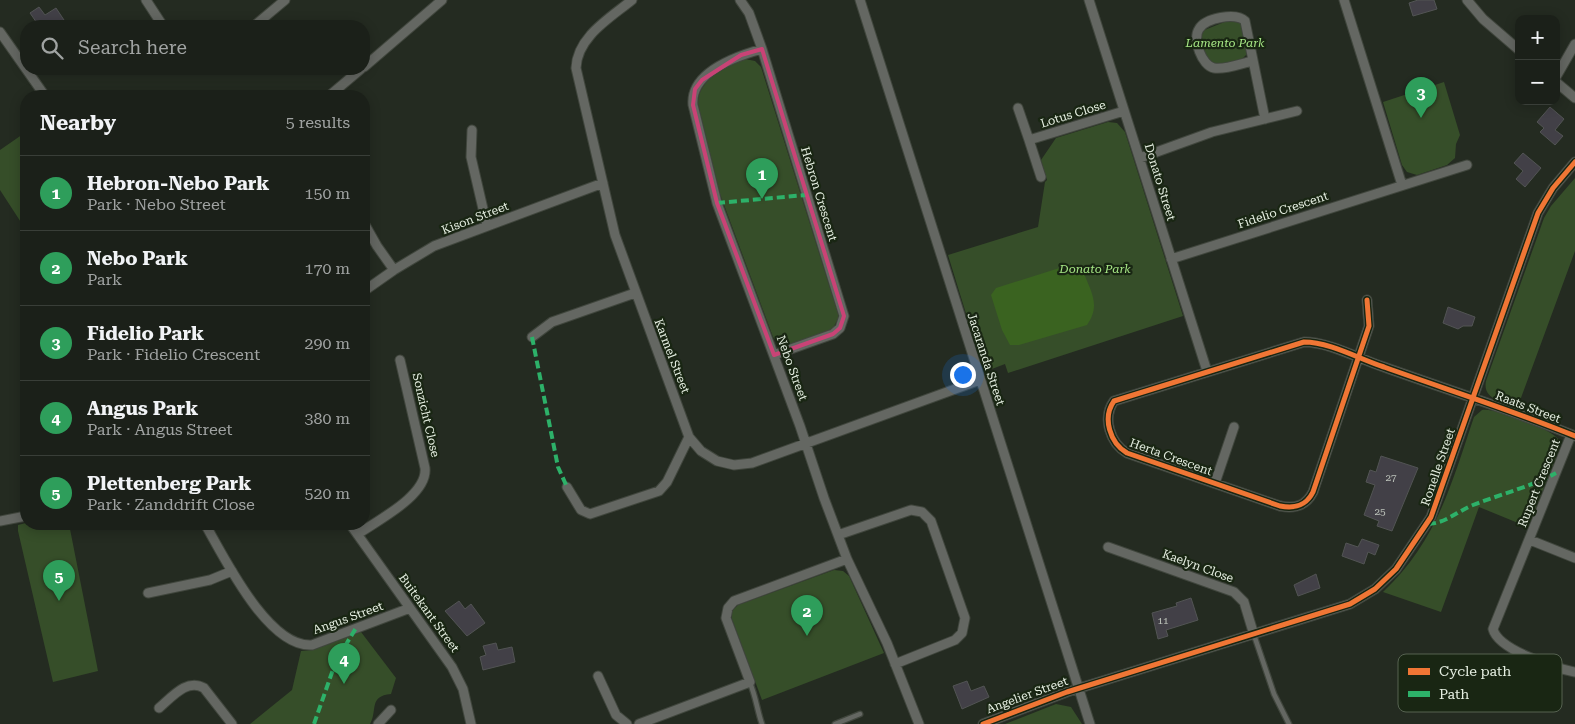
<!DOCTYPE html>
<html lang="en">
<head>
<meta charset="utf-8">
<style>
	:root { --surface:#1b2019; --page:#282d26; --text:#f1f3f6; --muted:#a0a3a2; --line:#393e38; --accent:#0f766e }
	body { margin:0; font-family:"Roboto Serif",serif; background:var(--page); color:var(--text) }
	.controls { position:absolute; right:15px; top:15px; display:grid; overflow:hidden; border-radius:10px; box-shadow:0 2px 12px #0003 }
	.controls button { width:45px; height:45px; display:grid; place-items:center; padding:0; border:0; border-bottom:1px solid var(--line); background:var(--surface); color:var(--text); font:25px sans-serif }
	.you { position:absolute; left:962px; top:374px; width:18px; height:18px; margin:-12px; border:4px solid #fff; border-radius:50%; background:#1a73e8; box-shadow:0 0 0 8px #1a73e833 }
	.badge { display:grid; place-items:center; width:32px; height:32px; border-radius:50%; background:var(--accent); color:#fff; font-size:16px; font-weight:700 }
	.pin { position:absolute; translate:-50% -41px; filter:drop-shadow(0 1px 2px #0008) }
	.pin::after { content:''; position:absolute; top:26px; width:18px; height:15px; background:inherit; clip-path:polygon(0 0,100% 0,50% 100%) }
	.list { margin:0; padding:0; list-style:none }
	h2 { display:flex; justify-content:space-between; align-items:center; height:65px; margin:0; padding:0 20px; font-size:21px }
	h2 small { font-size:16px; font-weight:400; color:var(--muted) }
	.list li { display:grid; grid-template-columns:32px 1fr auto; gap:15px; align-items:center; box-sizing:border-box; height:75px; padding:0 20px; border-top:1px solid var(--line) }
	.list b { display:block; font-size:19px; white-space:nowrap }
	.list p { margin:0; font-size:16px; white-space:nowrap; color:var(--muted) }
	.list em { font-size:16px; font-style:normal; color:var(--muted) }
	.icon { flex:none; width:28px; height:28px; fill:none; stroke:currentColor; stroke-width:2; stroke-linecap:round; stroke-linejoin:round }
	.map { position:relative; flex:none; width:1575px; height:724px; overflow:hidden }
	.search { position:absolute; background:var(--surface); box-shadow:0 2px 12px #0003; left:20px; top:20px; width:350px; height:55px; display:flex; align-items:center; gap:12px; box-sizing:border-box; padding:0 18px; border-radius:20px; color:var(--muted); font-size:19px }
	.panel { position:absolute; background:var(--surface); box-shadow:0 2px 12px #0003; left:20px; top:90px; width:350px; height:440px; border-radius:20px }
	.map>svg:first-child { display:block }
	.green { fill:#364e29 }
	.water { fill:#3a6320 }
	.building { fill:#424047; stroke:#525454 }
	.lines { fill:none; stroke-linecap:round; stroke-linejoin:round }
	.service-casing { stroke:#40463d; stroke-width:7 }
	.minor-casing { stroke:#40463d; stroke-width:11 }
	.service { stroke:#646762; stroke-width:4.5 }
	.minor { stroke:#646762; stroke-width:9 }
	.quiet { stroke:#2db169; stroke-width:4; stroke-dasharray:8 4; stroke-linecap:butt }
	.cycleway-casing { stroke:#192613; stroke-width:8 }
	.cycleway { stroke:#f07635; stroke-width:5 }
	.marked { fill:none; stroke:#c94376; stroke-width:4; stroke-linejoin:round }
	.labels { text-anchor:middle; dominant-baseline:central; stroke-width:4.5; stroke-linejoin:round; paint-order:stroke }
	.number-label { font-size:10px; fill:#bdc3bb }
	.park-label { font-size:12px; font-style:italic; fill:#a6e685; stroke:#192613 }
	.street-label { font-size:12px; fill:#e6efe2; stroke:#192613 }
	.key { fill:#192613; stroke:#566251; stroke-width:1 }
	.key-label { font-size:14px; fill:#e6efe2 }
</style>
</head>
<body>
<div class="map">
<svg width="1575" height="724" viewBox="0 0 1575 724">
	<rect width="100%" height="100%" fill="#242b21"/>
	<!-- green -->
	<path class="green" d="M1232,19L1241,22L1247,54L1241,60L1215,65C1204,57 1199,44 1202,31Z
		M745,59L755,61L761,67L839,317L833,328C819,336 784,353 773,337L720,194L698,104C697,81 726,65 745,59Z
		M1444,82L1460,135L1456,144L1455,158L1447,165L1417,175L1407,172L1402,165L1383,102Z
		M1108,122L1117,123L1125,132L1183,316L1008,373L1005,364L984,372L948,255L1038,227L1045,182L1047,180L1041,160L1056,138Z
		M26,132V230L0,190V150Z
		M1575,178V251L1518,406C1504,402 1482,400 1486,381L1544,218L1551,206Z
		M1482,410C1495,407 1552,429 1559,440V450L1528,527L1479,507L1441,612L1383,592C1437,541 1451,485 1474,417Z
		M26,523L69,524L98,671L53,682L18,531V525Z
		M834,570L843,571L849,576L884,653L762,700L732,619V611L738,605Z
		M361,632L396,678L391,694C368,696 378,711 370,724H250L292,690L301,651L313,650Z
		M1056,704L1071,707L1082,724H1005Z"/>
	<!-- water -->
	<path class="water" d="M1072,264L1083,271C1091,292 1101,305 1087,325L1019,345H1010L1002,330L991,295L996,288Z"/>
	<!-- building -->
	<path class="building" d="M1418,0H1434L1437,9L1413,16L1409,3Z
		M39,7L45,15L56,8L64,20L54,26H39L30,13Z
		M1550,107L1564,119L1555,130L1563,136L1555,145L1540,132L1544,128L1537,122Z
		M1523,153L1541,168L1525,187L1516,179L1523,171L1514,163Z
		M1448,307L1475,317L1472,326H1463L1458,329L1443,323Z
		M1381,456L1418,468L1392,531L1377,526L1379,521L1364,515L1375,485L1366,482L1370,470L1376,472Z
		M1362,539L1379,545L1375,555L1368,552L1364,564L1342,556L1346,543L1358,547Z
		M1316,574L1320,588L1298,596L1294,585Z
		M1191,598L1198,620L1166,630L1168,636L1158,639L1152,613L1177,606L1176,603Z
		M459,601L465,609L471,604L485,623L467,636L445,611Z
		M496,643L498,650L512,647L515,662L483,670L480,657L486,655L483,646Z
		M967,681L971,691L984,686L989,697L962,709L953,686Z"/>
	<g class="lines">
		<defs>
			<path id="service" d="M1254,635L1274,694L1289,724
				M750,683C756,697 757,710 762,724
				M835,724L860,714"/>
			<path id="minor" d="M146,0L163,26
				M632,0C610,18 577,37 576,68L615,235L689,437L701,451L717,461L734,465L752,463L980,380
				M740,0L749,13L762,49L844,316L840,328L833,334L774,355
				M860,0L1090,724
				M1089,0L1207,371
				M1344,0L1402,185
				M1467,0L1483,19L1519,50
				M254,26L285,0
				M0,32L45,96
				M762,49C737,56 690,72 693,105L717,203L800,426L824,498L847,559L887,643L919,724
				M1253,61C1242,63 1226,70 1214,68C1202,66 1192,39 1199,29C1205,18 1236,12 1245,21L1265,119
				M364,67L442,0
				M1556,77L1575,44
				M1556,82L1575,98
				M329,96L361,69
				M1018,108L1029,140L1124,111
				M472,130L471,157L487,226
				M1029,140L1041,177
				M1140,158L1212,132L1297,111
				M364,223L377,246L394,270
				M1171,259L1467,165
				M364,291L394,270L434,246L603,183
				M1367,300L1369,326L1313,492C1306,506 1295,509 1280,506L1127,453C1110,443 1102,418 1114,401L1304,342C1330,342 1359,359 1384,367C1448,390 1512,410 1575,436
				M532,337L552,322L635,293
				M1571,435L1493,629C1498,650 1555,668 1575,672
				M1215,483L1234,427
				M567,487L581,510L590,514L659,491L667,482L689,437
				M0,521L26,516
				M205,524C224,557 268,648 312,645L410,608
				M350,524L452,667L463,689L471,724
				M358,534C378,520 428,495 425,468L400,360
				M838,535L911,510L922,512L931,521L965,618L962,633L955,640L895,664
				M1530,540L1575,558
				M1108,547L1234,592L1244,602L1254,635
				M148,593L210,580L232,571
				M598,676L616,715L627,724
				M159,708C172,697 187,678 204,688L232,724
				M378,724L391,710
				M639,724L750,682L726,618L728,608L734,601L847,559
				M983,724L1067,692L1350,604L1375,589L1396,569L1431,517L1538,213L1553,188L1575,162"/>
		</defs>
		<!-- service casing -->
		<use href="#service" class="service-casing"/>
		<!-- minor casing -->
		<use href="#minor" class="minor-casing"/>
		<!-- service -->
		<use href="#service" class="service"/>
		<!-- minor -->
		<use href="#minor" class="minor"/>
		<!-- quiet -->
		<path class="quiet" d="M717,203L806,195
			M532,337L558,467L567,487
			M1428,524C1446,523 1456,512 1473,505C1501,494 1530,487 1556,473
			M314,724L336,661L356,628"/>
		<defs>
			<path id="cycleway" d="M1367,300L1369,326L1313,492C1306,506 1295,509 1280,506L1127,453C1110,443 1102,418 1114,401L1304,342C1330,342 1359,359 1384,367C1448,390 1512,410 1575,436
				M983,724L1067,692L1350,604L1375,589L1396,569L1431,517L1538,213L1553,188L1575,162"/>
		</defs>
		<!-- cycleway casing -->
		<use href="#cycleway" class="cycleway-casing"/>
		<!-- cycleway -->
		<use href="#cycleway" class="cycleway"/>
	</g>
	<!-- marked area -->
	<path class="marked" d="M762,49L844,316L840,328L833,334L774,355L717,203L693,105L695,89L702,80L741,55Z"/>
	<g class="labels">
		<!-- number labels -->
		<g class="number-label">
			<text x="1391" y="477">27</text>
			<text x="1380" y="511">25</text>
			<text x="1163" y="620">11</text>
		</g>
		<!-- park labels -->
		<g class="park-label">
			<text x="1225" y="43">Lamento Park</text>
			<text x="1095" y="269">Donato Park</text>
		</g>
		<!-- street labels -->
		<g class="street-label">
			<text transform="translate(1073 114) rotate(-17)">Lotus Close</text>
			<text transform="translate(1160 182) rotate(73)">Donato Street</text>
			<text transform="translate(819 194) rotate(73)">Hebron Crescent</text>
			<text transform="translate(1283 210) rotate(-18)">Fidelio Crescent</text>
			<text transform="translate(475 218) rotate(-21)">Kison Street</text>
			<text transform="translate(672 356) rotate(69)">Karmel Street</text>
			<text transform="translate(986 359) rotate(72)">Jacaranda Street</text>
			<text transform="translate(792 368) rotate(70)">Nebo Street</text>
			<text transform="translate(1528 407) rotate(21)">Raats Street</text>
			<text transform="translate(426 415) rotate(77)">Sonzicht Close</text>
			<text transform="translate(1171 457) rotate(20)">Herta Crescent</text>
			<text transform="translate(1438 467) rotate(-71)">Ronelle Street</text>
			<text transform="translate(1539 483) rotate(-68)">Rupert Crescent</text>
			<text transform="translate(1198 566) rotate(20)">Kaelyn Close</text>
			<text transform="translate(429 613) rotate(54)">Buitekant Street</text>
			<text transform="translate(348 618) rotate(-20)">Angus Street</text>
			<text transform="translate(1027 695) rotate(-20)">Angelier Street</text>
		</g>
	</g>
	<!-- legend -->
	<rect x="1398" y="654" width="164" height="58" rx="8" class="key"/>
	<rect x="1408" y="668" width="22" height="7" fill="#f07635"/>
	<rect x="1408" y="691" width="22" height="6" fill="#2db169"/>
	<g class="key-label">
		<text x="1439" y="676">Cycle path</text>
		<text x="1439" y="699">Path</text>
	</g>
</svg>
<div class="controls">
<button>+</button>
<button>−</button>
</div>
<div class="you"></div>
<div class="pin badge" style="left:762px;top:199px;background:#2e9e5b">1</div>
<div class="pin badge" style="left:807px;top:636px;background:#2e9e5b">2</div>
<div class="pin badge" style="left:1421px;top:118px;background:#2e9e5b">3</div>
<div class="pin badge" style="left:344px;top:684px;background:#2e9e5b">4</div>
<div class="pin badge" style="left:59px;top:601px;background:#2e9e5b">5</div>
<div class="search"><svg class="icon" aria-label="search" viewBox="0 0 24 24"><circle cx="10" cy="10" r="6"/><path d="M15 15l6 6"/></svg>Search here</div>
<section class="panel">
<h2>Nearby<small>5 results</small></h2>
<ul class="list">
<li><span class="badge" style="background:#2e9e5b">1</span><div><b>Hebron-Nebo Park</b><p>Park · Nebo Street</p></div><em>150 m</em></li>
<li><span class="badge" style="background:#2e9e5b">2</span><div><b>Nebo Park</b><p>Park</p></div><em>170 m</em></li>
<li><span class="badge" style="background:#2e9e5b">3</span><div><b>Fidelio Park</b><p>Park · Fidelio Crescent</p></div><em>290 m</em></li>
<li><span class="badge" style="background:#2e9e5b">4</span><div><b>Angus Park</b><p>Park · Angus Street</p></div><em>380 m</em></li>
<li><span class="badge" style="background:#2e9e5b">5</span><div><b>Plettenberg Park</b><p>Park · Zanddrift Close</p></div><em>520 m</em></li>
</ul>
</section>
</div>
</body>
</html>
